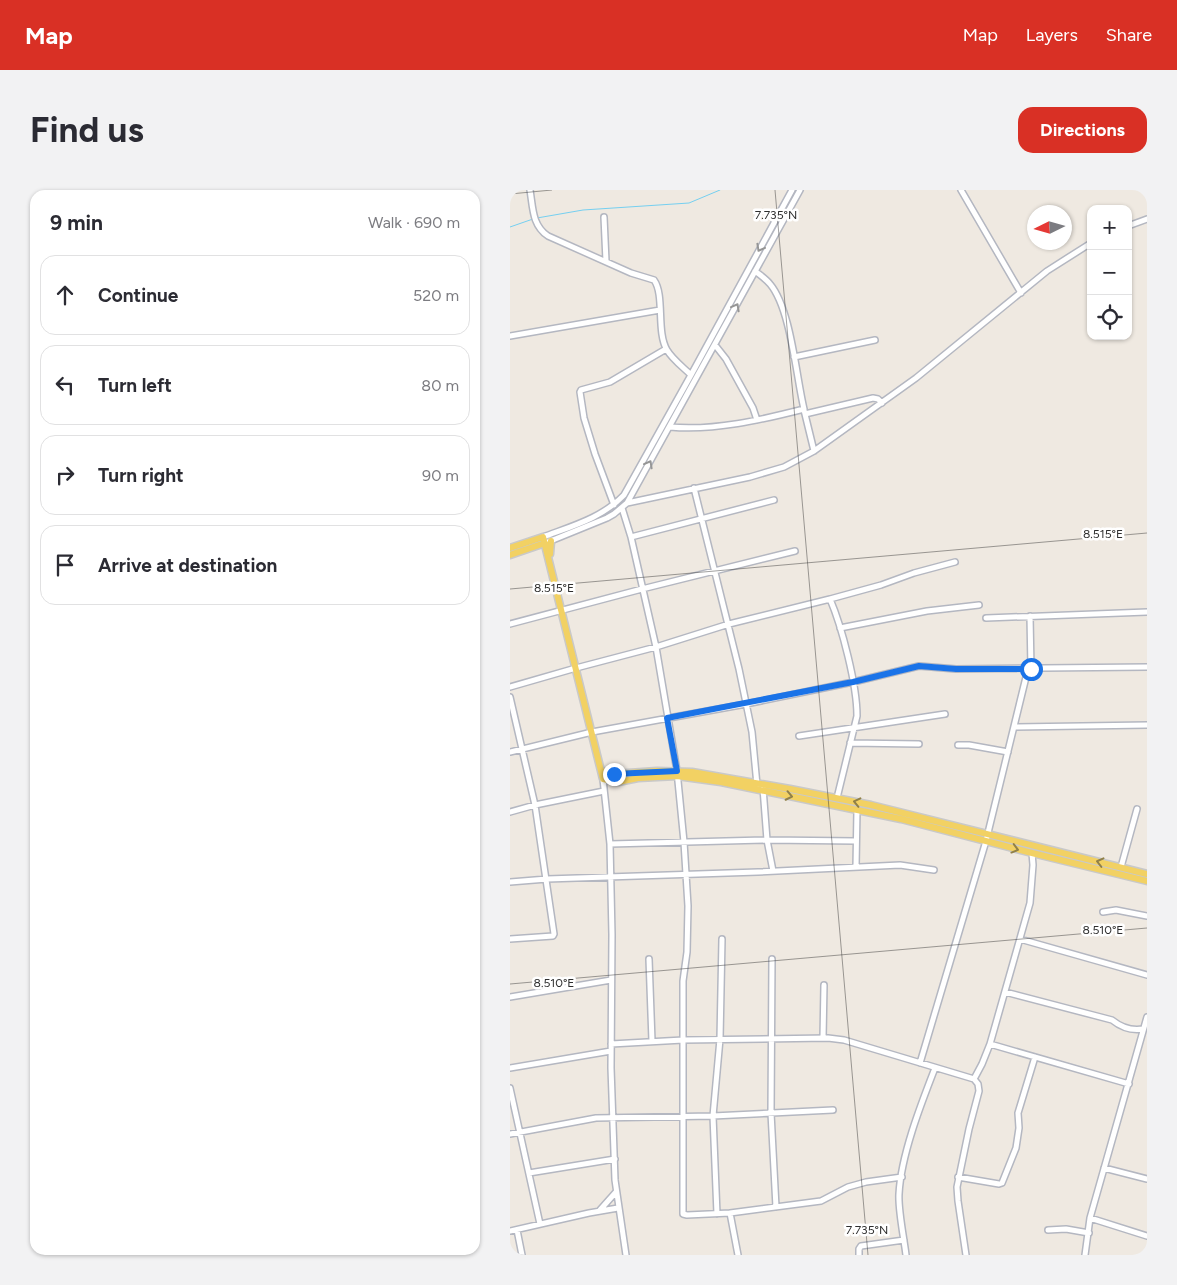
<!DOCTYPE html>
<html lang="en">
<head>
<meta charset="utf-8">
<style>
	:root { --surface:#fff; --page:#f2f2f3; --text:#2b2b33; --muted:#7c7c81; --line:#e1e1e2; --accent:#d93025 }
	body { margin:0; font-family:Figtree,sans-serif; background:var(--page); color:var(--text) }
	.controls { position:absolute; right:15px; top:15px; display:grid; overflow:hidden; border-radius:10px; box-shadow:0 1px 4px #0004 }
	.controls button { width:45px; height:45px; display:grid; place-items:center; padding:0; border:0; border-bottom:1px solid var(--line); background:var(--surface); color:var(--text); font:25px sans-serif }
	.compass { position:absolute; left:517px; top:15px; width:45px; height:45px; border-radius:50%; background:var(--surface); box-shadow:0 1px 4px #0004; rotate:265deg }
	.stop { position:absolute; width:15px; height:15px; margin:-11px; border:4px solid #1a73e8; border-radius:50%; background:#fff }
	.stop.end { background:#1a73e8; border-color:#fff; box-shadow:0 1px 5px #0008 }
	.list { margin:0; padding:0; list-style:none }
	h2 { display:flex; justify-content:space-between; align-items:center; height:65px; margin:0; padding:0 20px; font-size:21px }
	h2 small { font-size:16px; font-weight:400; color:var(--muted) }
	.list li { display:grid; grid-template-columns:32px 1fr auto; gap:15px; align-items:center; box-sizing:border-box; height:80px; margin:0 10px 10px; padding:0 10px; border:1px solid var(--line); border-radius:15px }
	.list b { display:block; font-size:19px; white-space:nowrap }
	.list em { font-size:16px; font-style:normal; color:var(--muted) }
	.icon { flex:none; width:28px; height:28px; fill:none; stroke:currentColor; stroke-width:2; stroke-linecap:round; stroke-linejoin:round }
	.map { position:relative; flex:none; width:637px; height:1065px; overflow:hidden; border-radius:15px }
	header { display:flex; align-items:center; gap:30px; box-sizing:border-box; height:70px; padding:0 25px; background:var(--accent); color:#fff }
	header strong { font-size:24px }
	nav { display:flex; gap:28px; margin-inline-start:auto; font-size:18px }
	.intro { display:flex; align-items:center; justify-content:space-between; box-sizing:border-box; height:120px; padding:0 30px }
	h1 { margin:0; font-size:35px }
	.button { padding:12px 22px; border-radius:15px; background:var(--accent); color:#fff; font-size:18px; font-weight:700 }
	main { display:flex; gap:30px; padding:0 30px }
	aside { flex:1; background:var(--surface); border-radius:15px; box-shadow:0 1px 4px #0004 }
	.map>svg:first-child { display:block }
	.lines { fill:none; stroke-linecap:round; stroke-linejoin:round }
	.stream { stroke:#75cff0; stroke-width:1 }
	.minor-casing { stroke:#b4b7c1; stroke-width:8 }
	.major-casing { stroke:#c9c9c9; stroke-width:9 }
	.minor { stroke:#fff; stroke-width:5 }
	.major { stroke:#f2d163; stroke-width:6 }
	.oneway { stroke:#969696 }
	.oneway2 { stroke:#908048 }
	.route { stroke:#1a73e8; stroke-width:6 }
	.ticks { fill:none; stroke:#2e2e2e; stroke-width:1; stroke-opacity:0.45 }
	.ticks-label { font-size:12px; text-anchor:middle; fill:#2e2e2e; stroke:#fff; stroke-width:5; stroke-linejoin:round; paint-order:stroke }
</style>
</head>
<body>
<header>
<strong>Map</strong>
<nav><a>Map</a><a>Layers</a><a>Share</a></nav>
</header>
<div class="intro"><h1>Find us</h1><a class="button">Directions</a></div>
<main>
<aside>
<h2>9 min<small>Walk · 690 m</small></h2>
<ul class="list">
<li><svg class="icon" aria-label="ahead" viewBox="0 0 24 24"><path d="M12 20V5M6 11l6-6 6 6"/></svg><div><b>Continue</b></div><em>520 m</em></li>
<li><svg class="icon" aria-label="left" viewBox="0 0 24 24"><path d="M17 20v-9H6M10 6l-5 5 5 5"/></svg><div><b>Turn left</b></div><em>80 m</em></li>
<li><svg class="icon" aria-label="right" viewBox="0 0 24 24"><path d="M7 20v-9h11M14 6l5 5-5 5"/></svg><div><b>Turn right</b></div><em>90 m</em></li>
<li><svg class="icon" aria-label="arrive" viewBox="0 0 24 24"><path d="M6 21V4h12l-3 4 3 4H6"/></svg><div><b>Arrive at destination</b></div></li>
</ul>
</aside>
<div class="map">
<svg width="637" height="1065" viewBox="0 0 637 1065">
	<rect width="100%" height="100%" fill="#efe9e1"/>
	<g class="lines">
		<!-- stream -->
		<path class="stream" d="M27,28L73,20L179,13L210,0
			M0,37L23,29"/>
		<defs>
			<path id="minor" d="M20,0C23,18 22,35 38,46L121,83L144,90C155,105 146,142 157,160C162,169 174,178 181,185
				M451,0L511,103
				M94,27L96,71
				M618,36L637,29
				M0,146L150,120
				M205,155L216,169L243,218L247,230
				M284,167L365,150
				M294,220L304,261
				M295,224L363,208L368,209L372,213
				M160,237C204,241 251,230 294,219C286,186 281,119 260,94C256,89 250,85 245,81
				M184,298L229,479L242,542L247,595
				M117,313L240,287L274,277L304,261L406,188L537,81L581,53
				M104,315L85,264L74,228L70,202L71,200L100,192L156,159
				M112,318L121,347L146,457L167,581L174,652L178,716L177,762L173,791V1024L177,1025L220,1023L311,1011L338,997L356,992L392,987
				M33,347C62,336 92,328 114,305L181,185L282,0
				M121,347L264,310
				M38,352L97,328L104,324L117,313L290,0
				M320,409L371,395L404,383L445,372
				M520,426L521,479
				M476,428L637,422
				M0,434L132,399L285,361
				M330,438L417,421L469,415
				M0,497L66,478L146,457L219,434L320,409C332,437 347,495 347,526L327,608
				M0,507L25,615L44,744L43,746L0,749
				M504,537L637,535
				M289,546L435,524
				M340,553L409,554
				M448,555H459L498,562
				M0,562L82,542L236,514L343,492L409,476L446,479L637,477
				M93,589L100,654L102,745L101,878L105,990L116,1065
				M253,598L257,650L263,681
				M0,622L25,615L94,601
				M100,654L257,650L346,651
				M346,677L347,620
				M611,677L627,619
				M0,692L37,689L248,682L390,675L424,680
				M593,722L606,720L637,726
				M510,749L637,785
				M139,769L142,851
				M262,769L261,923L266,1017
				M495,802L602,830C612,838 621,841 633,839
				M0,807L101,790
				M313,848L314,795
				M101,854L173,850L318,848L334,850L464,889L472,874L480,854L619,894
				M480,854L520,713L523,675L522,663
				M410,873L476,651L518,479
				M0,878L101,861
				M0,898L30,1034
				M0,944L86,928L203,926L323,920
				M594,978L637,989
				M19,983L105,969
				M448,987L489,994L492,993L506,958L509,938L508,923L525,867
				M90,1020L106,1002
				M220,1023L228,1065
				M207,1024L203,926L210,849L212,749
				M580,1028L637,1046
				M7,1040L12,1065
				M538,1040L556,1039L579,1043
				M0,1041L79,1023L108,1018
				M349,1065V1059L351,1056L394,1050
				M396,1065C394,1048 388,1020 389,1004C391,965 411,914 425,878
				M456,1065L448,1011L447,997L459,939L469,901L468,894L464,889
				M575,1065L580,1028L637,827"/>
			<path id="major" d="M0,358L33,347L93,589L108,592L128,588L167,586L211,592L391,629L522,663L637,691
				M40,364L41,351
				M0,365L35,353
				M91,581L104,584L147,581L182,582L280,599L361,615L637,684"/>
		</defs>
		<!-- minor casing -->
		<use href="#minor" class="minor-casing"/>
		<!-- major casing -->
		<use href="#major" class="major-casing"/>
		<!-- minor -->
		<use href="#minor" class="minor"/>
		<!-- major -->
		<use href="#major" class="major"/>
	</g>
	<!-- one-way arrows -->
	<defs><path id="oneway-chevron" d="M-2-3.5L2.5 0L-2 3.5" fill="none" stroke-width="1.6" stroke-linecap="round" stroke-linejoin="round" transform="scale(1.25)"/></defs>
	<g class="oneway">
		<use href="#oneway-chevron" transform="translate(250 58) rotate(119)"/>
		<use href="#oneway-chevron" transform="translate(226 117) rotate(-61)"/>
		<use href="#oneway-chevron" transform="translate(139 274) rotate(-61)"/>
	</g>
	<g class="oneway2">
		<use href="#oneway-chevron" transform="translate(279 606) rotate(12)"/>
		<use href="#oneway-chevron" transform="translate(347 612) rotate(-167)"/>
		<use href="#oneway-chevron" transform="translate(505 659) rotate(15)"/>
		<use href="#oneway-chevron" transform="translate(590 672) rotate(-166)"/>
	</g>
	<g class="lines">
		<!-- route -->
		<path class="route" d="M104,584L167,581L157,528L343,492L409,476L446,479H521"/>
	</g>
	<!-- ticks -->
	<path class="ticks" d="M265,0L358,1065M0,4L42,0M0,399L637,343M0,794L637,738"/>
	<g class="ticks-label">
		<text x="266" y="29">7.735°N</text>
		<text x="593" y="348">8.515°E</text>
		<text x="44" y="402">8.515°E</text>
		<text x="593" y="744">8.510°E</text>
		<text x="44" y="797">8.510°E</text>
		<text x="357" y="1044">7.735°N</text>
	</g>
</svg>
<div class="controls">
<button>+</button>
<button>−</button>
<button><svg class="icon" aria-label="locate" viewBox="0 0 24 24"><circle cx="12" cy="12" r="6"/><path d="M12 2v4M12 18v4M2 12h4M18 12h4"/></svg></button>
</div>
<svg class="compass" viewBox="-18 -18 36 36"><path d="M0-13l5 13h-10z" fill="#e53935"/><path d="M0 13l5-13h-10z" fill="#7c7c81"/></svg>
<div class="stop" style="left:521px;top:479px"></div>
<div class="stop end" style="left:104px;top:584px"></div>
</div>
</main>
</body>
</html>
